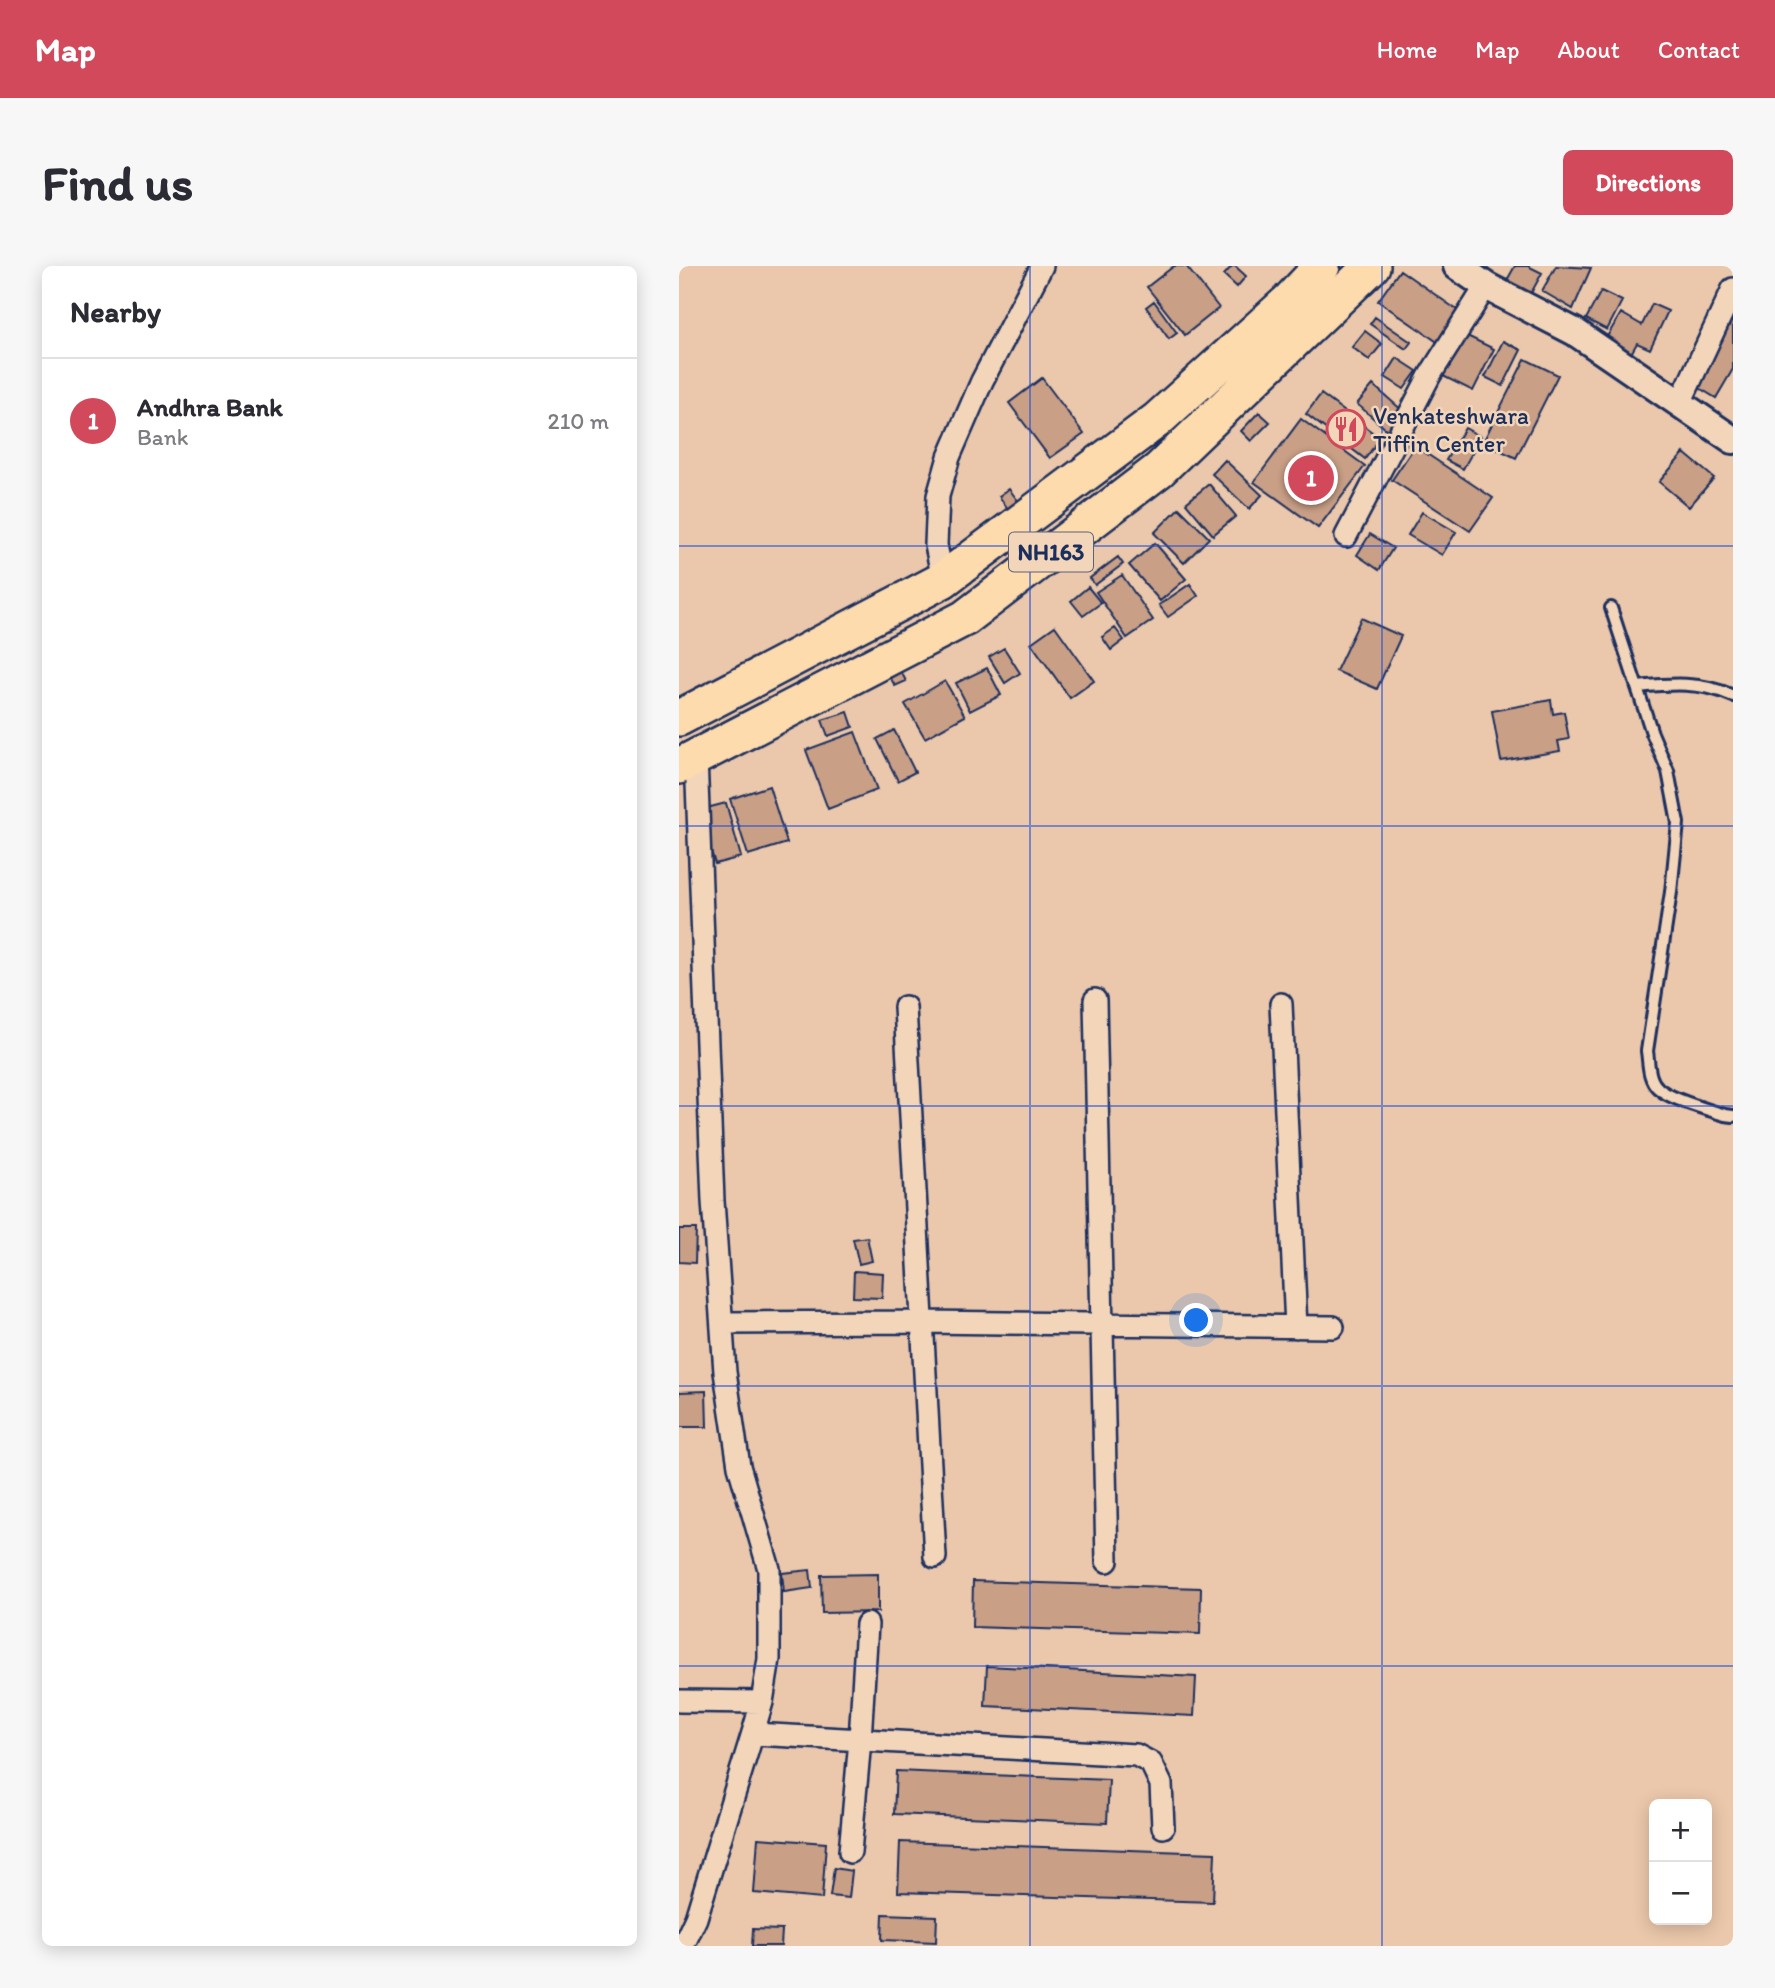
<!DOCTYPE html>
<html lang="en">
<head>
<meta charset="utf-8">
<style>
	:root { --surface:#fff; --page:#f7f7f7; --text:#2b2b33; --muted:#7c7c81; --line:#e1e1e2; --accent:#d1495b }
	body { margin:0; font-family:Itim,sans-serif; background:var(--page); color:var(--text) }
	.controls { position:absolute; right:21px; bottom:21px; display:grid; overflow:hidden; border-radius:10px; box-shadow:0 4px 18px #0003 }
	.controls button { width:63px; height:63px; display:grid; place-items:center; padding:0; border:0; border-bottom:2px solid var(--line); background:var(--surface); color:var(--text); font:35px sans-serif }
	.you { position:absolute; left:518px; top:1055px; width:24px; height:24px; margin:-18px; border:5px solid #fff; border-radius:50%; background:#1a73e8; box-shadow:0 0 0 10px #1a73e833 }
	.badge { display:grid; place-items:center; width:46px; height:46px; border-radius:50%; background:var(--accent); color:#fff; font-size:23px; font-weight:700 }
	.pin { position:absolute; translate:-50% -50%; border:4px solid #fff; box-shadow:0 2px 7px #0006 }
	.list { margin:0; padding:0; list-style:none }
	h2 { display:flex; justify-content:space-between; align-items:center; height:91px; margin:0; padding:0 28px; font-size:30px }
	h2 small { font-size:23px; font-weight:400; color:var(--muted) }
	.list li { display:grid; grid-template-columns:46px 1fr auto; gap:21px; align-items:center; box-sizing:border-box; height:126px; padding:0 28px; border-top:2px solid var(--line) }
	.list b { display:block; font-size:26px; white-space:nowrap }
	.list p { margin:0; font-size:23px; white-space:nowrap; color:var(--muted) }
	.list em { font-size:23px; font-style:normal; color:var(--muted) }
	.map { position:relative; flex:none; width:1054px; height:1680px; overflow:hidden; border-radius:10px }
	header { display:flex; align-items:center; gap:42px; box-sizing:border-box; height:98px; padding:0 35px; background:var(--accent); color:#fff }
	header strong { font-size:33px }
	nav { display:flex; gap:38px; margin-inline-start:auto; font-size:24px }
	.intro { display:flex; align-items:center; justify-content:space-between; box-sizing:border-box; height:168px; padding:0 42px }
	h1 { margin:0; font-size:49px }
	.button { padding:18px 32px; border-radius:10px; background:var(--accent); color:#fff; font-size:24px; font-weight:700 }
	main { display:flex; gap:42px; padding:0 42px }
	aside { flex:1; background:var(--surface); border-radius:10px; box-shadow:0 4px 18px #0003 }
	.map>svg:first-child { display:block }
	.building { fill:#c99f86; stroke:#1b2f5e; stroke-width:2 }
	.lines { fill:none; stroke-linecap:round; stroke-linejoin:round }
	.service-casing { stroke:#1b2f5e; stroke-width:16 }
	.minor-casing { stroke:#1b2f5e; stroke-width:26 }
	.tertiary-casing { stroke:#1b2f5e; stroke-width:32 }
	.trunk-casing { stroke:#1b2f5e; stroke-width:40 }
	.service { stroke:#f3d6b9; stroke-width:10 }
	.minor { stroke:#f3d6b9; stroke-width:21 }
	.tertiary { stroke:#f3d6b9; stroke-width:26 }
	.trunk { stroke:#fedbac; stroke-width:35 }
	.grid { fill:none; stroke:#1d4ed8; stroke-width:2; stroke-opacity:0.55 }
	.labels { text-anchor:middle; dominant-baseline:central; stroke-width:5; stroke-linejoin:round; paint-order:stroke }
	.shield { fill:#f3d6b9; stroke:#5c6179; stroke-width:2 }
	.shield-label { font-size:23px; font-weight:bold; fill:#1b2f5e }
	.poi-label { font-size:24px; fill:#1b2f5e; stroke:#f3d6b9; text-anchor:start }
</style>
</head>
<body>
<header>
<strong>Map</strong>
<nav><a>Home</a><a>Map</a><a>About</a><a>Contact</a></nav>
</header>
<div class="intro"><h1>Find us</h1><a class="button">Directions</a></div>
<main>
<aside>
<h2>Nearby<small></small></h2>
<ul class="list">
<li><span class="badge">1</span><div><b>Andhra Bank</b><p>Bank</p></div><em>210 m</em></li>
</ul>
</aside>
<div class="map">
<svg width="1054" height="1680" viewBox="0 0 1054 1680">
	<rect width="100%" height="100%" fill="#ebc8ab"/>
	<filter id="ink" filterUnits="userSpaceOnUse"><feTurbulence type="fractalNoise" baseFrequency=".0143" numOctaves="2"/><feDisplacementMap in="SourceGraphic" scale="14" xChannelSelector="R" yChannelSelector="G"/><feConvolveMatrix kernelMatrix="1 2 1 2 8 2 1 2 1" color-interpolation-filters="sRGB"/></filter>
	<g filter="url(#ink)">
		<!-- building -->
		<path class="building" d="M495,0H507L540,42L506,69L468,21Z
			M553,0H556L567,10L558,21L545,9Z
			M836,0H849L863,7L851,29L827,16Z
			M877,0L912,2L894,43L863,25Z
			M721,4L781,46L760,77L699,35Z
			M922,25L943,35L928,64L907,53Z
			M475,35L498,67L490,73L467,41Z
			M973,38L989,45L971,83L958,77L949,93L923,79L942,47L963,59Z
			M1054,44V103L1037,132L1012,117Z
			M696,51L732,76L727,83L691,58Z
			M686,65L703,78L690,94L673,81Z
			M784,68L815,83L794,125L764,110Z
			M824,75L842,84L824,120L806,111Z
			M718,92L738,105L725,123L706,111Z
			M846,93L879,109L837,192L804,176Z
			M363,112L405,168L371,192L330,137Z
			M694,119L724,145L708,164L678,138Z
			M642,128L701,172L686,193L627,148Z
			M580,146L591,156L572,175L562,165Z
			M622,153L686,200L639,262L575,216Z
			M786,162L802,171L784,203L767,194Z
			M736,180L814,232L791,265L713,214Z
			M1005,187L1035,212L1010,241L980,216Z
			M546,194L583,229L570,243L533,208Z
			M530,218L557,250L534,269L507,237Z
			M330,223L340,236L329,243L320,230Z
			M500,242L530,272L505,297L475,267Z
			M743,246L777,266L763,289L729,269Z
			M691,268L714,282L700,304L678,289Z
			M476,277L507,313L481,335L450,299Z
			M439,291L444,298L416,319L411,312Z
			M443,309L474,354L448,372L417,326Z
			M511,318L519,330L489,351L480,339Z
			M409,321L422,337L404,350L392,335Z
			M682,352L722,370L698,423L657,405Z
			M376,360L415,415L391,432L352,377Z
			M436,362L445,374L432,384L423,371Z
			M325,382L341,407L326,417L310,391Z
			M218,398L227,415L216,420L207,404Z
			M308,402L322,429L291,445L277,417Z
			M266,415L286,450L246,472L226,438Z
			M872,434L874,448L885,446L890,473L879,475L881,485L822,495L813,445Z
			M169,446L174,461L149,470L143,454Z
			M215,464L236,506L219,515L198,473Z
			M176,466L198,524L149,543L127,484Z
			M90,520L108,577L69,589L51,533Z
			M47,537L62,591L36,598L20,544Z
			M0,963H17L16,997L0,996Z
			M188,971L193,995L180,998L174,973Z
			M175,1005L204,1007L203,1032L174,1031Z
			M27,1125L28,1161H0V1126Z
			M131,1304L133,1322L105,1326L103,1307Z
			M199,1308V1346L143,1347L142,1309Z
			M294,1315L522,1322L521,1368L293,1361Z
			M308,1400L517,1411L515,1450L306,1440Z
			M217,1505L430,1514L428,1557L215,1548Z
			M79,1572L147,1577L143,1633L75,1627Z
			M221,1576L536,1587L534,1636L219,1626Z
			M155,1602L173,1605L170,1632L151,1630Z
			M204,1648L258,1650L257,1676L203,1674Z
			M74,1663L103,1664L102,1680H73Z"/>
		<g class="lines">
			<defs>
				<path id="service" d="M932,342L973,467L989,505L999,557L992,626L968,785C970,798 969,813 979,822C990,833 1030,844 1046,849L1054,850
					M958,421C991,418 1022,415 1054,430"/>
				<path id="minor" d="M1001,137L1054,23
					M667,270L751,109L807,20
					M264,314L257,279L259,230L270,191L303,115L363,0
					M416,734L428,1295
					M602,738L617,1061
					M226,741L256,1291
					M43,1057L243,1056L654,1061
					M0,1435L83,1436
					M74,1468L457,1489L472,1497L482,1518L484,1561
					M171,1586L181,1474L188,1358
					M4,1680L17,1652L76,1460L83,1436L90,1393V1303L60,1200L46,1106L34,935L17,491"/>
				<path id="tertiary" d="M778,0L807,20L896,66L1054,174"/>
				<path id="trunk" d="M0,452L264,314L478,154L610,35L643,0
					M0,500L286,352L480,204L693,0"/>
			</defs>
			<!-- service casing -->
			<use href="#service" class="service-casing"/>
			<!-- minor casing -->
			<use href="#minor" class="minor-casing"/>
			<!-- tertiary casing -->
			<use href="#tertiary" class="tertiary-casing"/>
			<!-- trunk casing -->
			<use href="#trunk" class="trunk-casing"/>
			<!-- service -->
			<use href="#service" class="service"/>
			<!-- minor -->
			<use href="#minor" class="minor"/>
			<!-- tertiary -->
			<use href="#tertiary" class="tertiary"/>
			<!-- trunk -->
			<use href="#trunk" class="trunk"/>
		</g>
	</g>
	<!-- grid -->
	<path class="grid" d="M351,0V1680M703,0V1680M0,280H1054M0,560H1054M0,840H1054M0,1120H1054M0,1400H1054"/>
	<!-- icons -->
	<defs>
		<symbol id="restaurant-ring" viewBox="-11 -11 22 22"><circle r="9.5" fill="#f3d6b9" stroke="#d1495b" stroke-width="1.5"/><path d="M-5-6h1v4h1v-4h1v4h1v-4h1v5L-1.5 .5V6h-2V.5L-5-1ZM5-6V6H3V1.5H1.5Q1.5-4 5-6Z" fill="#d1495b"/></symbol>
	</defs>
	<g fill-rule="evenodd">
		<use href="#restaurant-ring" x="645" y="141" width="44" height="44"/>
	</g>
	<g class="labels">
		<!-- shield labels -->
		<rect class="shield" x="330" y="266.5" width="84" height="39" rx="5"/>
		<g class="shield-label">
			<text x="372" y="286">NH163</text>
		</g>
		<!-- poi labels -->
		<g class="poi-label">
			<text x="694" y="149">Venkateshwara<tspan x="694" dy="28">Tiffin Center</tspan></text>
		</g>
	</g>
</svg>
<div class="controls">
<button>+</button>
<button>−</button>
</div>
<div class="you"></div>
<div class="pin badge" style="left:632px;top:212px">1</div>
</div>
</main>
</body>
</html>
